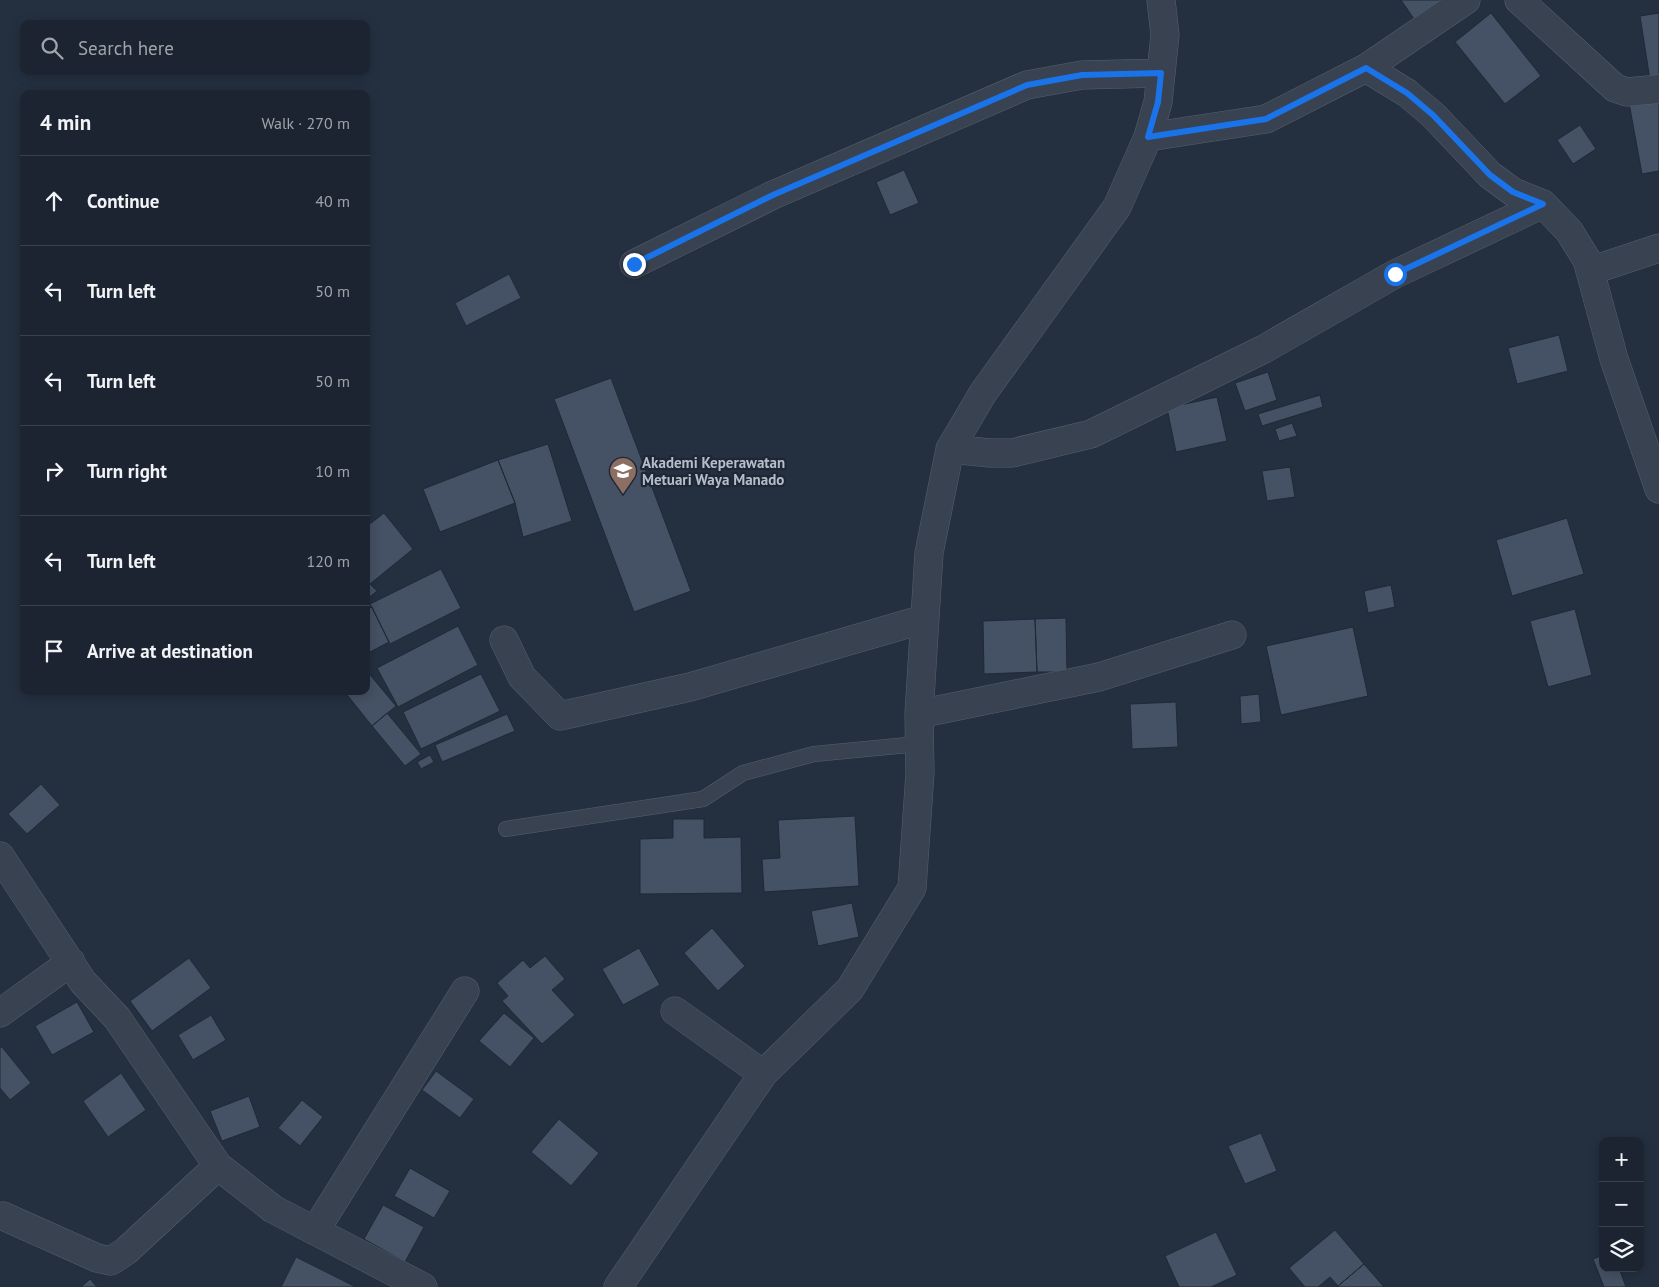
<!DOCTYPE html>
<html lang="en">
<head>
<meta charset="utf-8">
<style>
	:root { --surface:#1b2430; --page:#28303c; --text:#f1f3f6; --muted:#a0a4ab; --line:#39414c }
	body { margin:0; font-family:"PT Sans",sans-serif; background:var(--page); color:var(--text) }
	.controls { position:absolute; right:15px; bottom:15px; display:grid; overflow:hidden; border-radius:10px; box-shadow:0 2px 12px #0003 }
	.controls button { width:45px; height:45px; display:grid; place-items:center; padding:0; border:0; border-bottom:1px solid var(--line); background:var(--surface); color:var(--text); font:25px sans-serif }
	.stop { position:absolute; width:15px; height:15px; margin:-11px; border:4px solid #1a73e8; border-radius:50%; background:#fff }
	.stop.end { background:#1a73e8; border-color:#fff; box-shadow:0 1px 5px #0008 }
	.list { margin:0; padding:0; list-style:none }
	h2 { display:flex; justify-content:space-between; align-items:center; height:65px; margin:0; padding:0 20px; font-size:21px }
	h2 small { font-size:16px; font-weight:400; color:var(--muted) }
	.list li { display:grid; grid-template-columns:32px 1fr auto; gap:15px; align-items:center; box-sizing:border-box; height:90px; padding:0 20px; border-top:1px solid var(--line) }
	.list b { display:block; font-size:19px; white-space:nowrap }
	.list em { font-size:16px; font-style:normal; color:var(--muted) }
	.icon { flex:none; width:28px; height:28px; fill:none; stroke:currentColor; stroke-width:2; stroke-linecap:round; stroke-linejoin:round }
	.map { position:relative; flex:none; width:1659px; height:1287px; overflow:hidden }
	.search { position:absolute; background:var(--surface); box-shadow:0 2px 12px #0003; left:20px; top:20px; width:350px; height:55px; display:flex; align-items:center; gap:12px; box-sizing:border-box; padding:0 18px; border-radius:10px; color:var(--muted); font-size:19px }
	.panel { position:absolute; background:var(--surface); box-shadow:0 2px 12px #0003; left:20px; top:90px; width:350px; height:605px; border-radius:10px }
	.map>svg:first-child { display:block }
	.building { fill:#455164; stroke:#1f2937 }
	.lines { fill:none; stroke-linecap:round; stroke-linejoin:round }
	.lane-casing { stroke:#56606d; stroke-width:16 }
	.street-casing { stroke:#56606d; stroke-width:29 }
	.lane { stroke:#384250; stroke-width:15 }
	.street { stroke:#384250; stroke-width:28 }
	.route { stroke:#1a73e8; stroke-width:6 }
	.labels { text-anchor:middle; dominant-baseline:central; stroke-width:4.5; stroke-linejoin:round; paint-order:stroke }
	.poi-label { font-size:15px; font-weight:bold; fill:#b5bdca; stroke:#1d2735; text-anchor:start }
</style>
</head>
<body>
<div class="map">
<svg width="1659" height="1287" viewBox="0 0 1659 1287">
	<rect width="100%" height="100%" fill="#243040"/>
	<!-- building -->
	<path class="building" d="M1401,0H1442L1414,19Z
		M1491,13L1541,76L1505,104L1455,42Z
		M1659,13V79L1650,80L1640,16Z
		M1659,97V171L1642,174L1629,103Z
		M1580,125L1596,149L1573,164L1557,140Z
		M904,170L919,203L890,215L876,182Z
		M509,274L521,298L466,326L455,303Z
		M1559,335L1568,371L1517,384L1508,348Z
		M1268,372L1277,400L1245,411L1235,383Z
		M611,378L691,591L634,612L554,399Z
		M1320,395L1323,407L1262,426L1258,414Z
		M1217,397L1227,441L1176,452L1167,408Z
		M1292,423L1297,436L1279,441L1275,429Z
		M548,444L572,521L523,537L515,503L498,460Z
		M498,460L515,503L440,532L423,489Z
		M1290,467L1295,497L1267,501L1262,471Z
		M384,513L413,549L370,584L377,591L366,600V527Z
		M1567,518L1584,574L1512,596L1496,540Z
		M441,569L461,608L390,644L370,604Z
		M1391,585L1395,607L1368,613L1364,591Z
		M372,607L389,642L368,653L366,609Z
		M1575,609L1592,675L1548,687L1530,621Z
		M1066,618L1067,672H1037L1035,619Z
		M1035,619L1037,672L984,674L983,621Z
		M458,626L478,665L398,707L377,668Z
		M1353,627L1368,696L1281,715L1266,646Z
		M366,670L396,706L372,726L344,691H366Z
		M481,674L500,711L421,749L403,712Z
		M1259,694L1261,722L1241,724L1240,696Z
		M1176,702L1178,747L1132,749L1130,704Z
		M387,713L421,754L405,766L372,726Z
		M507,714L515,731L442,762L435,745Z
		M430,755L434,762L421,769L417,762Z
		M41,784L60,805L27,834L8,814Z
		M855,816L859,886L764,892L762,859L780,858L778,820Z
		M673,819H704V838L741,837L742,893L640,894V839L673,838Z
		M852,903L859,937L818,946L811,911Z
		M712,928L745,966L718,991L684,953Z
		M639,948L660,985L623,1005L602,969Z
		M545,956L565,979L552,990L575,1015L542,1044L502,1001L508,996L497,983L523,960L530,968Z
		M189,958L211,988L152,1031L130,1001Z
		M77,1002L94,1032L52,1055L35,1026Z
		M504,1013L534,1038L510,1067L479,1041Z
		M211,1015L226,1040L193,1060L178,1035Z
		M2,1047L31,1083L10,1100L0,1088V1048Z
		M436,1071L474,1099L460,1118L422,1090Z
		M121,1073L146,1110L108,1137L83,1101Z
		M249,1096L260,1127L222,1141L210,1111Z
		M302,1100L323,1117L300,1146L278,1128Z
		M559,1119L599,1153L571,1186L531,1152Z
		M1261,1133L1277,1171L1245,1184L1228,1146Z
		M410,1168L450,1191L434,1218L394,1196Z
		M383,1205L424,1227L405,1262L364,1239Z
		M1335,1230L1364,1264L1338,1286L1330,1277L1318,1287H1305L1289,1268Z
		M1216,1232L1237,1275L1211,1287H1179L1165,1256Z
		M1603,1255V1268H1619L1626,1287H1604L1593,1259Z
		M296,1257L356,1287H281Z
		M1364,1264L1384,1287H1337L1338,1286Z
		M90,1279L97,1287H81Z"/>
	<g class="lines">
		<defs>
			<path id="lane" d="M506,829L703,799L743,773L814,754L918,744"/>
			<path id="street" d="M1519,0L1615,88L1627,92L1659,89
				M1366,68L1407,93L1433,115L1490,175L1513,192L1543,204L1569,231L1587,260L1614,359L1659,489
				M1148,137L1266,119L1366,68L1466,0
				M634,264L773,195L1027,85L1082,75L1161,73
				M1590,271L1659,248
				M950,449L990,453H1012L1091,434L1264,349L1395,274L1543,204
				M504,640L522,677L560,716L690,687L924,619
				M919,714L1099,677L1232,635
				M0,856L83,982L117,1018L218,1166L273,1209L423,1287
				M675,1011L763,1074
				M0,1013L71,962
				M3,1216L97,1258L111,1261L126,1251L218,1166
				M315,1231L465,991
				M618,1287L763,1074L850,989L912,888L920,773L919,714L929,553L950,449L983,393L1117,207L1148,137L1158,102L1165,35L1161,0"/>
		</defs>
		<!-- lane casing -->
		<use href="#lane" class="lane-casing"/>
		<!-- street casing -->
		<use href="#street" class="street-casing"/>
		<!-- lane -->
		<use href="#lane" class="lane"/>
		<!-- street -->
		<use href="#street" class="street"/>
	</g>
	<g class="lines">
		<!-- route -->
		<path class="route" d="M634,264L773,195L1027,85L1082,75L1161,73L1158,102L1148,137L1266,119L1366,68L1407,93L1433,115L1490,175L1513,192L1543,204L1395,274"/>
	</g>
	<!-- icons -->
	<defs>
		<symbol id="university-pin" viewBox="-11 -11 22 30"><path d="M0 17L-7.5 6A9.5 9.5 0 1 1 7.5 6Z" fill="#8d6e63" stroke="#1d2735"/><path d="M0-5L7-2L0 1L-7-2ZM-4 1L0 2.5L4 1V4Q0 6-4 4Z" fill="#fff"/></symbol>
	</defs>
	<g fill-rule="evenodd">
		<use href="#university-pin" x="607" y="455" width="32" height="43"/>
	</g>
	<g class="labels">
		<!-- poi labels -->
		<g class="poi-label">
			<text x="642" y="462">Akademi Keperawatan<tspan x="642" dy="17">Metuari Waya Manado</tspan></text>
		</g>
	</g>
</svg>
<div class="controls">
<button>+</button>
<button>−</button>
<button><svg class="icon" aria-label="layers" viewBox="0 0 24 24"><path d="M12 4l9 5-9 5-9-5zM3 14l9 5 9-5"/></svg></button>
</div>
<div class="stop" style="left:1395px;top:274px"></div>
<div class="stop end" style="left:634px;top:264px"></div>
<div class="search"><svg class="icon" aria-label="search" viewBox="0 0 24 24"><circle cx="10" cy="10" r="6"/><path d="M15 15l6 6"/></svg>Search here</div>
<section class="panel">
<h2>4 min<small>Walk · 270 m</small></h2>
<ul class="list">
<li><svg class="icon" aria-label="ahead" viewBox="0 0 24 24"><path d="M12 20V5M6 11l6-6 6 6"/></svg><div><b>Continue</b></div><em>40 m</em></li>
<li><svg class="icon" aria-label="left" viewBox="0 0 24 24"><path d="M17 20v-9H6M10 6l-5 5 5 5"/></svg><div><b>Turn left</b></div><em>50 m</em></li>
<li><svg class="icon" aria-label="left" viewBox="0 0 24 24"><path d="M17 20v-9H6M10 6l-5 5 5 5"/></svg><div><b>Turn left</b></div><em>50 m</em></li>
<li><svg class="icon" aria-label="right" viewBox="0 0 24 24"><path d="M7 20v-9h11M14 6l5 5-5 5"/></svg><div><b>Turn right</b></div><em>10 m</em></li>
<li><svg class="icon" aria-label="left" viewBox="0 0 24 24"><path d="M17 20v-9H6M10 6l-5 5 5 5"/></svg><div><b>Turn left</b></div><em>120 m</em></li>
<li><svg class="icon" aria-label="arrive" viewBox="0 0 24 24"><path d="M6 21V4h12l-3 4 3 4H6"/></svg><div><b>Arrive at destination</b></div></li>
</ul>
</section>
</div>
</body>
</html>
